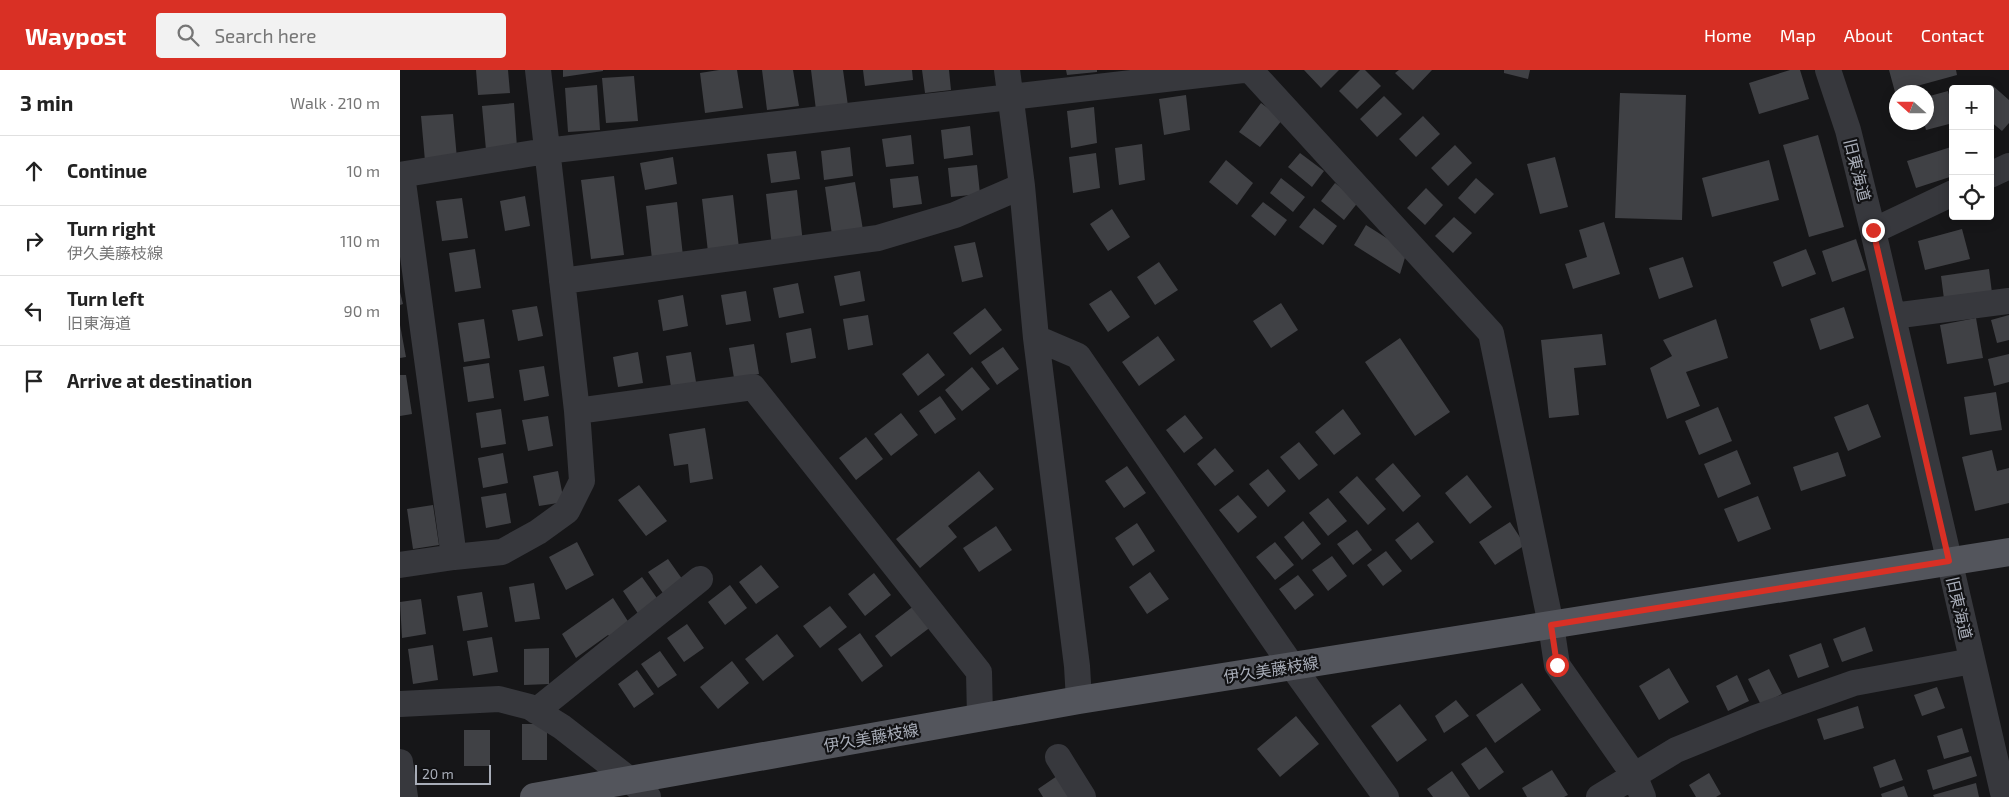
<!DOCTYPE html>
<html lang="en">
<head>
<meta charset="utf-8">
<style>
	:root { --surface:#fff; --page:#f2f2f2; --text:#222; --muted:#767676; --line:#e0e0e0; --accent:#d93025 }
	body { margin:0; font-family:"Exo 2","Noto Sans JP",sans-serif; background:var(--page); color:var(--text) }
	.controls { position:absolute; right:15px; top:15px; display:grid; overflow:hidden; border-radius:5px; box-shadow:0 2px 12px #0003 }
	.controls button { width:45px; height:45px; display:grid; place-items:center; padding:0; border:0; border-bottom:1px solid var(--line); background:var(--surface); color:var(--text); font:25px sans-serif }
	.compass { position:absolute; left:1489px; top:15px; width:45px; height:45px; border-radius:50%; background:var(--surface); box-shadow:0 2px 12px #0003; rotate:291deg }
	.scale { position:absolute; left:15px; bottom:12px; width:76px; box-sizing:border-box; padding-left:5px; border:2px solid #a8adb8; border-top:0; font-size:14px; line-height:18px; white-space:nowrap; color:#a8adb8; -webkit-text-stroke:4px #111113; paint-order:stroke }
	.stop { position:absolute; width:15px; height:15px; margin:-11px; border:4px solid #d93025; border-radius:50%; background:#fff }
	.stop.end { background:#d93025; border-color:#fff; box-shadow:0 1px 5px #0008 }
	.list { margin:0; padding:0; list-style:none }
	h2 { display:flex; justify-content:space-between; align-items:center; height:65px; margin:0; padding:0 20px; font-size:21px }
	h2 small { font-size:16px; font-weight:400; color:var(--muted) }
	.list li { display:grid; grid-template-columns:32px 1fr auto; gap:15px; align-items:center; box-sizing:border-box; height:70px; padding:0 20px; border-top:1px solid var(--line) }
	.list b { display:block; font-size:19px; white-space:nowrap }
	.list p { margin:0; font-size:16px; white-space:nowrap; color:var(--muted) }
	.list em { font-size:16px; font-style:normal; color:var(--muted) }
	.icon { flex:none; width:28px; height:28px; fill:none; stroke:currentColor; stroke-width:2; stroke-linecap:round; stroke-linejoin:round }
	.map { position:relative; flex:none; width:1609px; height:727px; overflow:hidden }
	header { display:flex; align-items:center; gap:30px; box-sizing:border-box; height:70px; padding:0 25px; background:var(--accent); color:#fff }
	header strong { font-size:24px }
	nav { display:flex; gap:28px; margin-inline-start:auto; font-size:18px }
	.search { width:350px; height:45px; background:var(--page); display:flex; align-items:center; gap:12px; box-sizing:border-box; padding:0 18px; border-radius:5px; color:var(--muted); font-size:19px }
	main { display:flex }
	aside { flex:1; background:var(--surface) }
	.map>svg:first-child { display:block }
	.building { fill:#404145 }
	.lines { fill:none; stroke-linecap:round; stroke-linejoin:round }
	.minor { stroke:#37383d; stroke-width:26 }
	.major { stroke:#53555c; stroke-width:28 }
	.route { stroke:#d93025; stroke-width:6 }
	.labels { text-anchor:middle; dominant-baseline:central; stroke-width:4.5; stroke-linejoin:round; paint-order:stroke }
	.street-label { font-size:16px; fill:#a8adb8; stroke:#111113 }
</style>
</head>
<body>
<header>
<strong>Waypost</strong>
<div class="search"><svg class="icon" aria-label="search" viewBox="0 0 24 24"><circle cx="10" cy="10" r="6"/><path d="M15 15l6 6"/></svg>Search here</div>
<nav><a>Home</a><a>Map</a><a>About</a><a>Contact</a></nav>
</header>
<main>
<aside>
<h2>3 min<small>Walk · 210 m</small></h2>
<ul class="list">
<li><svg class="icon" aria-label="ahead" viewBox="0 0 24 24"><path d="M12 20V5M6 11l6-6 6 6"/></svg><div><b>Continue</b></div><em>10 m</em></li>
<li><svg class="icon" aria-label="right" viewBox="0 0 24 24"><path d="M7 20v-9h11M14 6l5 5-5 5"/></svg><div><b>Turn right</b><p>伊久美藤枝線</p></div><em>110 m</em></li>
<li><svg class="icon" aria-label="left" viewBox="0 0 24 24"><path d="M17 20v-9H6M10 6l-5 5 5 5"/></svg><div><b>Turn left</b><p>旧東海道</p></div><em>90 m</em></li>
<li><svg class="icon" aria-label="arrive" viewBox="0 0 24 24"><path d="M6 21V4h12l-3 4 3 4H6"/></svg><div><b>Arrive at destination</b></div></li>
</ul>
</aside>
<div class="map">
<svg width="1609" height="727" viewBox="0 0 1609 727">
	<rect width="100%" height="100%" fill="#161618"/>
	<!-- building -->
	<path class="building" d="M76,0H108L110,23L78,25Z
		M163,0H203V1L163,7Z
		M319,0H337L343,38L305,43L300,3Z
		M362,0H393L399,36L367,40Z
		M411,0H443L448,36L416,40Z
		M463,0H512L513,10L465,16Z
		M522,0H549L551,20L525,23Z
		M666,0H697V2L667,5Z
		M904,0H939L921,18Z
		M960,0H965L981,16L957,39L939,21Z
		M999,0H1032L1013,20L995,3Z
		M1104,0H1130L1128,9L1104,3Z
		M1390,0H1400L1409,29L1359,44L1349,13Z
		M1489,0H1556L1557,5L1495,22Z
		M234,6L238,51L206,53L202,8Z
		M197,15L200,60L168,62L165,18Z
		M1592,15L1609,30V53L1602,61L1590,51V19H1588Z
		M1548,21L1553,38V53L1526,60L1524,52H1526V27Z
		M1220,23L1286,25L1282,150L1215,148Z
		M786,25L790,60L764,65L759,29Z
		M984,26L1002,44L977,67L960,49Z
		M114,33L117,78L86,80L82,36Z
		M861,33L883,49L860,77L839,62Z
		M694,37L697,73L671,78L667,41Z
		M53,44L57,89L25,91L21,46Z
		M1023,46L1040,64L1016,87L999,69Z
		M570,56L573,85L544,89L541,60Z
		M511,65L514,94L486,97L482,69Z
		M1418,65L1444,157L1409,167L1383,75Z
		M742,74L745,110L719,115L715,78Z
		M1055,75L1072,93L1048,116L1031,98Z
		M450,77L453,106L424,110L421,81Z
		M1551,77L1553,106L1516,118L1507,91Z
		M396,81L400,109L371,113L367,84Z
		M696,83L700,118L673,123L669,87Z
		M900,83L924,101L912,117L888,97Z
		M273,87L277,114L245,120L240,93Z
		M1155,87L1168,137L1140,144L1127,94Z
		M826,90L853,113L837,135L809,112Z
		M1369,90L1379,130L1312,147L1302,108Z
		M577,95L580,124L551,127L548,98Z
		M214,106L224,185L191,189L181,110Z
		M518,106L522,134L493,138L490,109Z
		M881,108L905,127L893,142L870,123Z
		M1076,108L1094,124L1075,144L1058,128Z
		M455,112L463,160L432,165L425,117Z
		M935,113L959,131L944,150L921,131Z
		M1026,118L1043,135L1025,155L1007,138Z
		M397,120L403,173L372,177L366,124Z
		M333,125L339,178L308,182L302,129Z
		M125,126L130,156L105,161L100,131Z
		M62,128L68,168L42,171L36,131Z
		M277,132L283,186L252,189L246,136Z
		M863,132L887,150L875,166L851,146Z
		M914,138L937,156L923,175L899,157Z
		M712,139L730,167L708,181L690,154Z
		M1054,147L1072,163L1053,183L1035,166Z
		M1204,152L1220,204L1173,219L1165,194L1187,187L1179,160Z
		M966,155L1007,181L1000,204L954,175Z
		M1562,159L1570,189L1525,200L1518,171Z
		M1456,169L1466,200L1432,212L1422,181Z
		M575,172L583,207L562,212L554,176Z
		M75,179L81,218L55,222L49,183Z
		M1406,179L1416,204L1382,217L1373,192Z
		M1283,187L1293,217L1259,229L1249,198Z
		M759,192L778,220L755,235L737,207Z
		M1589,199L1592,223L1544,229L1541,206Z
		M460,201L465,231L440,236L434,206Z
		M398,213L404,243L379,248L373,218Z
		M711,220L730,247L708,262L689,234Z
		M346,221L351,251L326,255L321,225Z
		M0,222L3,234L0,235Z
		M283,225L288,256L263,261L258,230Z
		M881,233L898,260L871,278L853,251Z
		M137,236L143,266L118,271L112,240Z
		M1444,237L1454,268L1420,280L1410,249Z
		M585,238L602,260L570,285L553,263Z
		M468,245L473,275L448,280L443,249Z
		M1609,245V270L1597,273L1591,250Z
		M1576,248L1583,288L1547,294L1540,255Z
		M84,249L90,288L64,292L58,253Z
		M1316,249L1328,288L1286,302L1300,336L1267,349L1250,298L1272,286L1263,270Z
		M0,255L6,287L0,288Z
		M411,258L416,288L391,293L386,263Z
		M1202,264L1206,295L1174,298L1179,345L1149,348L1141,270Z
		M758,266L775,290L739,316L722,292Z
		M1000,268L1050,342L1015,366L965,292Z
		M354,274L359,304L334,308L329,278Z
		M603,277L619,299L597,315L581,292Z
		M238,282L243,313L218,317L213,287Z
		M291,282L296,312L271,317L266,286Z
		M528,283L545,305L518,326L502,304Z
		M1609,284V312L1594,316L1588,289Z
		M89,293L94,328L68,332L63,297Z
		M144,296L149,326L124,331L119,300Z
		M572,297L590,319L562,341L545,320Z
		M0,305H6L12,344L0,346Z
		M1596,322L1602,360L1570,365L1564,327Z
		M540,326L556,349L535,364L519,341Z
		M1468,334L1481,367L1448,381L1434,347Z
		M1318,337L1332,371L1299,385L1285,351Z
		M101,339L106,374L81,378L76,343Z
		M943,339L961,364L934,385L915,362Z
		M501,343L518,365L491,386L474,364Z
		M785,345L803,368L784,383L766,360Z
		M148,346L153,376L128,381L122,350Z
		M305,358L313,409L290,413L288,394L274,396L269,364Z
		M466,367L483,389L456,410L439,388Z
		M899,372L918,395L899,410L880,387Z
		M815,378L834,401L815,416L797,394Z
		M1337,380L1351,414L1318,428L1304,394Z
		M1592,380L1597,401L1609,398V433L1575,441L1562,387Z
		M1438,382L1446,406L1401,421L1393,397Z
		M103,383L108,413L83,418L78,388Z
		M993,393L1021,426L1003,442L975,409Z
		M727,396L746,423L724,438L705,411Z
		M868,399L886,421L868,437L849,414Z
		M158,401L164,432L139,436L133,406Z
		M579,401L594,419L548,456L557,467L520,498L496,469Z
		M1067,405L1092,437L1070,454L1045,423Z
		M957,406L986,439L968,455L939,422Z
		M239,415L267,451L246,466L218,430Z
		M106,423L111,453L86,458L81,427Z
		M838,425L857,447L838,463L819,440Z
		M1358,426L1371,459L1338,472L1324,439Z
		M928,428L947,451L928,466L909,443Z
		M33,435L39,475L13,479L7,439Z
		M903,451L921,474L902,490L884,467Z
		M1018,452L1034,472L1011,490L995,470Z
		M1110,452L1125,475L1095,495L1079,472Z
		M737,453L755,481L733,496L715,468Z
		M596,456L612,480L579,502L563,478Z
		M957,460L972,480L953,495L937,474Z
		M177,472L194,505L166,520L149,487Z
		M875,472L894,495L875,510L856,487Z
		M986,481L1002,501L983,516L967,495Z
		M932,486L947,506L928,521L912,500Z
		M268,489L285,513L265,526L248,502Z
		M361,495L379,517L356,534L339,512Z
		M750,502L769,529L747,544L729,517Z
		M474,503L491,525L465,546L448,524Z
		M898,505L914,525L895,540L879,519Z
		M242,507L259,531L239,545L223,521Z
		M134,513L140,549L115,552L109,517Z
		M330,515L347,538L325,555L308,532Z
		M82,522L88,557L63,561L57,526Z
		M213,528L231,556L214,570L208,565L176,588L162,564Z
		M21,529L26,564L2,568L0,532Z
		M515,535L532,556L491,587L475,566Z
		M430,536L447,557L420,578L403,556Z
		M287,554L304,578L284,592L267,568Z
		M1465,557L1473,581L1442,592L1433,569Z
		M460,563L483,596L462,612L438,579Z
		M377,564L394,586L363,611L345,589Z
		M92,567L98,602L73,606L67,571Z
		M1421,573L1429,597L1398,608L1389,585Z
		M33,575L38,610L13,614L8,579Z
		M149,578V614L124,615V579Z
		M260,581L277,605L258,618L241,594Z
		M332,591L349,613L318,639L300,617Z
		M1269,598L1289,632L1259,650L1239,616Z
		M1369,599L1382,624L1361,635L1348,609Z
		M237,600L254,624L234,638L218,614Z
		M1337,605L1349,631L1328,641L1316,616Z
		M1122,613L1141,640L1095,673L1076,645Z
		M1537,617L1545,638L1522,646L1514,625Z
		M1056,630L1069,646L1044,663L1035,646Z
		M1000,634L1027,670L997,692L971,656Z
		M1458,636L1464,658L1424,670L1417,649Z
		M896,646L919,674L880,707L857,679Z
		M122,654H147V690H122Z
		M1562,658L1569,682L1544,689L1537,666Z
		M64,660H90V696H64Z
		M1086,677L1104,702L1079,720L1061,694Z
		M1571,686L1577,706L1533,720L1527,700Z
		M1495,689L1503,710L1480,718L1473,697Z
		M1152,700L1168,725L1164,727H1127L1122,718Z
		M1052,701L1070,727H1033L1027,719Z
		M1309,703L1321,724L1316,727H1296L1289,715Z
		M660,704L675,727H643L638,719Z
		M1576,713L1579,727H1534L1533,725Z
		M1504,716L1508,727H1482L1481,724Z"/>
	<g class="lines">
		<!-- minor -->
		<path class="minor" d="M607,0L622,116L636,268L677,596L679,630
			M850,0L1091,263L1151,555L1157,595L1234,705L1243,727
			M1428,0L1448,60L1473,161L1604,727
			M0,105L146,81L843,0
			M2,105L54,487
			M1590,105L1609,96
			M1473,161L1553,123
			M162,211L478,168L555,145L622,116
			M1493,246L1609,231
			M636,268L678,286L892,596L986,727
			M177,341L353,317L579,602L580,647
			M0,495L54,487L102,482L138,462L167,441L182,411L177,341L138,0
			M0,634L99,629L130,637L162,657L230,710L248,727
			M136,641L300,509
			M658,687L683,727
			M0,692L5,727
			M1199,727L1276,680L1355,648L1454,613L1572,591"/>
		<!-- major -->
		<path class="major" d="M134,727L679,630L1609,482"/>
	</g>
	<g class="lines">
		<!-- route -->
		<path class="route" d="M1157,595L1151,555L1549,491L1473,160"/>
	</g>
	<g class="labels">
		<!-- street labels -->
		<g class="street-label">
			<text transform="translate(1458 100) rotate(76)">旧東海道</text>
			<text transform="translate(1560 538) rotate(77)">旧東海道</text>
			<text transform="translate(871 599) rotate(-9)">伊久美藤枝線</text>
			<text transform="translate(471 667) rotate(-10)">伊久美藤枝線</text>
		</g>
	</g>
</svg>
<div class="controls">
<button>+</button>
<button>−</button>
<button><svg class="icon" aria-label="locate" viewBox="0 0 24 24"><circle cx="12" cy="12" r="6"/><path d="M12 2v4M12 18v4M2 12h4M18 12h4"/></svg></button>
</div>
<svg class="compass" viewBox="-18 -18 36 36"><path d="M0-13l5 13h-10z" fill="#e53935"/><path d="M0 13l5-13h-10z" fill="#767676"/></svg>
<div class="scale">20 m</div>
<div class="stop" style="left:1157px;top:595px"></div>
<div class="stop end" style="left:1473px;top:160px"></div>
</div>
</main>
</body>
</html>
